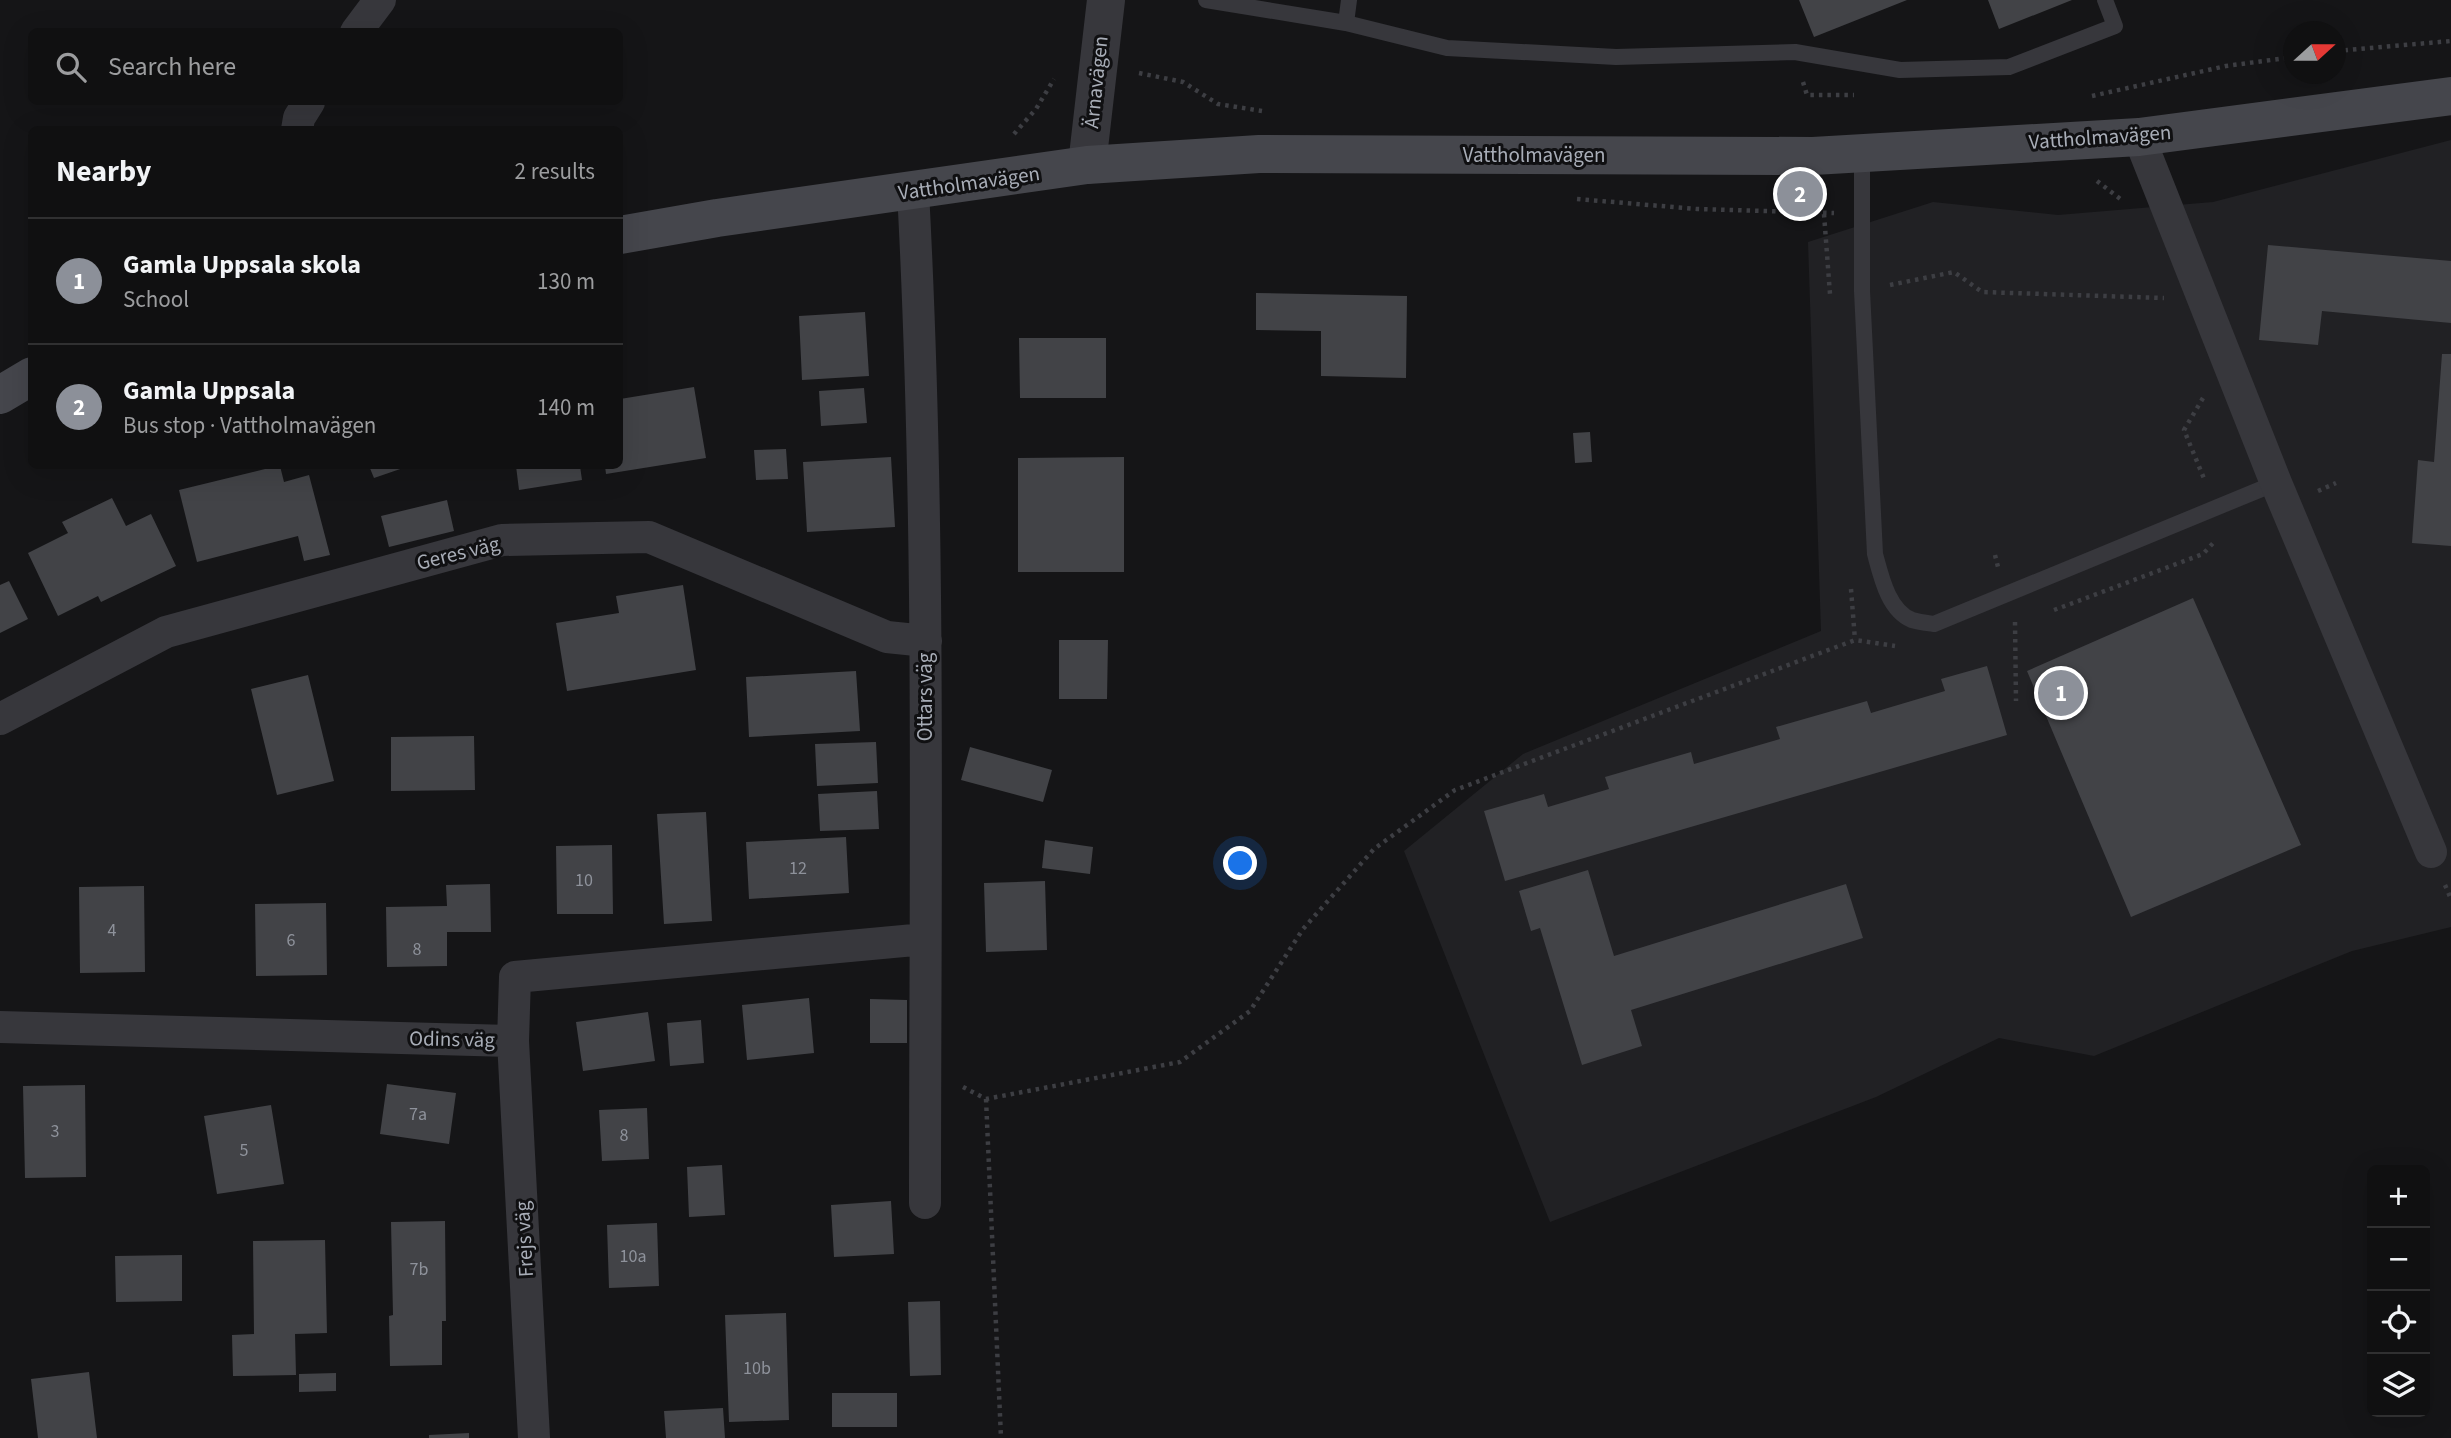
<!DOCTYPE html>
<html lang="en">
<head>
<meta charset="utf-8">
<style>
	:root { --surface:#101011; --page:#19191a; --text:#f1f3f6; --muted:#9c9d9f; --line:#303031; --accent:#8c9099 }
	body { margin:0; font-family:"Source Sans 3",sans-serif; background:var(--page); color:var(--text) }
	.controls { position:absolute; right:21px; bottom:21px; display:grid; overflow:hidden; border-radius:10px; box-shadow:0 7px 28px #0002 }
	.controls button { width:63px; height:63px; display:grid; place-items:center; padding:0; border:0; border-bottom:2px solid var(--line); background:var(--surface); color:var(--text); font:35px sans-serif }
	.compass { position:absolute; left:2283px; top:21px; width:63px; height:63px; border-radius:50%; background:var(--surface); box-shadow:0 7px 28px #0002; rotate:69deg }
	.you { position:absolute; left:1241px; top:864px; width:24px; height:24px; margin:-18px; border:5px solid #fff; border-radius:50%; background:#1a73e8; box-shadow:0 0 0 10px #1a73e833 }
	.badge { display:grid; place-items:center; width:46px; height:46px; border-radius:50%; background:var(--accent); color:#fff; font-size:23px; font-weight:700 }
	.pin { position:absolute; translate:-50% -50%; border:4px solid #fff; box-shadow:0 2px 7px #0006 }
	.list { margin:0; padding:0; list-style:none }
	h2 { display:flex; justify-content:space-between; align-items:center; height:91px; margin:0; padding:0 28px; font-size:30px }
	h2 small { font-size:23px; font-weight:400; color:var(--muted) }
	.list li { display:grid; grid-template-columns:46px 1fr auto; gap:21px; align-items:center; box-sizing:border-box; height:126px; padding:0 28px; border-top:2px solid var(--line) }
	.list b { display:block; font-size:26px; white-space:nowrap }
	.list p { margin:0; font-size:23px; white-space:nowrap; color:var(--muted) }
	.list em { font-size:23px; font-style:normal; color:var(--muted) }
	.icon { flex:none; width:38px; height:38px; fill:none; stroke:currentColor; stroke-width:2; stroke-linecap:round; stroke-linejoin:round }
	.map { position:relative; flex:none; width:2451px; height:1438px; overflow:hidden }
	.search { position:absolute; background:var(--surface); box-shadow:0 7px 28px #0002; left:28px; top:28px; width:595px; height:77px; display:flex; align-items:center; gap:18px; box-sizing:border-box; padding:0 24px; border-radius:10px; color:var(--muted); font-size:26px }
	.panel { position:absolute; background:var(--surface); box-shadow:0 7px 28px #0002; left:28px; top:126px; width:595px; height:343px; border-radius:10px }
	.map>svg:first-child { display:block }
	.built { fill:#212124 }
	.building { fill:#424347 }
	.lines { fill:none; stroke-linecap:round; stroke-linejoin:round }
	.path { stroke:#3d3e43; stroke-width:4.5; stroke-dasharray:3.5 5; stroke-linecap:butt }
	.service { stroke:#37373c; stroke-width:16 }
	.minor { stroke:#37373c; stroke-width:32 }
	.tertiary { stroke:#37373c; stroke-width:38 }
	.secondary { stroke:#45464c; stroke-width:38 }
	.labels { text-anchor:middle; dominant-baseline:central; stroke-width:6; stroke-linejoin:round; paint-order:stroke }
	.number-label { font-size:18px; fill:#8e929b }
	.street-label { font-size:21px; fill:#a8adb7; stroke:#101012 }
</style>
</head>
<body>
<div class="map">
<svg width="2451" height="1438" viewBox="0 0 2451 1438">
	<rect width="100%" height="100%" fill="#151517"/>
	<!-- built -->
	<path class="built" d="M2451,140V927L2352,951L2094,1056L1999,1038L1876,1097L1550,1222L1404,851L1523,754L1821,631L1808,242L1933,202L2058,215L2213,202Z"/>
	<!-- building -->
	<path class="building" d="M1799,0H1907L1814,37Z
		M1988,0H2072L1999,29Z
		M2268,245L2451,261V323L2322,311L2318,345L2259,340Z
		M1256,293L1407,296L1406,378L1321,376V331L1256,330Z
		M865,312L869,376L802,380L799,316Z
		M1019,338H1106V398H1020Z
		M2442,354H2451V546L2412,543L2418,460L2434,462Z
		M694,387L706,458L606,474L605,466H620V399Z
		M864,388L867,423L821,426L819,391Z
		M1590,432L1592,462L1575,463L1573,433Z
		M786,449L788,479L756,480L754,450Z
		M891,457L895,527L807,532L803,462Z
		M1124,457V572H1018V458Z
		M277,466H280L284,482L309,475L330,555L304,561L298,536L197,562L179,490Z
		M369,466H409L374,478Z
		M516,466H580L582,480L519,490Z
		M112,498L126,526L151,514L176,566L101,602L98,596L58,616L28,553L68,533L62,522Z
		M447,500L454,531L389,547L381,516Z
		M9,581L28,619L0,633V585Z
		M683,585L696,670L567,691L556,623L619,613L616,596Z
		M2193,598L2301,845L2131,917L2027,671Z
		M1059,640H1108L1107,699H1059Z
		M1987,666L2007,735L1505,881L1484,811L1544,794L1548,807L1609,789L1605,777L1691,752L1694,764L1780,739L1776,727L1867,701L1871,713L1945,691L1941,679Z
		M856,671L860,731L749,737L746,677Z
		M308,675L334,781L277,795L251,689Z
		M474,736L475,790L391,791V737Z
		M876,742L878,783L817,786L815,744Z
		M970,747L1052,770L1043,802L961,780Z
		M877,791L879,829L820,831L818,794Z
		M706,812L712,921L664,924L657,814Z
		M846,837L849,893L749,899L746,842Z
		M1045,840L1093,847L1090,874L1042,868Z
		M612,845L613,914H557L556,846Z
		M1588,870L1614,956L1846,884L1863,938L1631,1010L1642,1046L1582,1065L1540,928L1531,931L1519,891Z
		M1045,881L1047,950L986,952L984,883Z
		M490,884L491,932H447V966L387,967L386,907L447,906L446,885Z
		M144,886L145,972L80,973L79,887Z
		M326,903L327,975L256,976L255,904Z
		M809,998L814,1053L747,1060L742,1005Z
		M870,999L907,1000V1043H870Z
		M648,1012L655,1061L583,1071L576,1022Z
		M701,1020L704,1063L670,1066L667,1023Z
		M387,1084L456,1093L449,1144L380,1134Z
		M85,1085L86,1177L25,1178L23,1086Z
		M271,1105L284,1184L217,1194L204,1116Z
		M647,1108L649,1159L602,1161L599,1110Z
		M722,1165L725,1215L689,1217L687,1167Z
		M891,1201L894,1254L834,1257L831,1205Z
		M445,1221L446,1321H442V1365L390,1366L389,1316L393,1315L391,1222Z
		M657,1223L659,1286L609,1288L607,1225Z
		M325,1240L327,1333L295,1334L296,1375L233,1376L232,1335L254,1334L253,1241Z
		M182,1255V1301L116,1302L115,1256Z
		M940,1301L941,1375L910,1376L908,1302Z
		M786,1313L789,1420L729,1422L725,1315Z
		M89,1372L97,1438H38L31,1379Z
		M336,1373V1391L299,1392V1374Z
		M832,1393H897V1427H832Z
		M723,1408L725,1438H666L664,1411Z
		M469,1433V1438H429V1435Z"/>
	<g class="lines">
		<!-- path -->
		<path class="path" d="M2336,51L2451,41
			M1139,73L1183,82L1218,104L1262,111
			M1803,82L1807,95H1854
			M2092,96L2226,66L2294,57
			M1014,134L1036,109L1054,79
			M2097,181L2123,201
			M1577,199L1697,209L1834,213
			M1824,214L1830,294
			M1890,285L1954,272L1982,292L2164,298
			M2203,398L2184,430L2205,481
			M2318,491L2336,483
			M1995,555L1998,567
			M1851,589L1855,640
			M2054,610L2203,554L2215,541
			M2015,622L2016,701
			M2445,885L2451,899
			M963,1087L986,1099L1180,1062L1250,1011L1303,929L1374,849L1455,790L1855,640L1895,646
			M986,1099L1001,1438"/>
		<!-- service -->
		<path class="service" d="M1206,0L1346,23L1447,48L1616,57L1795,52L1900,70L2009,67L2115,26L2105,0
			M1346,23L1349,0
			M1862,153V291L1875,554C1881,576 1888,610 1912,620C1919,622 1927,623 1934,624L2276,483"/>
		<!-- minor -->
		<path class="minor" d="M356,32L380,0
			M297,130L299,118L309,102
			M2139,137L2276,483L2431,852
			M913,191C931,528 925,866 925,1203
			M0,719L166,632L502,540L649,537L887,637L926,641
			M0,1027L513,1041L515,977L925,939
			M513,1041L534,1438"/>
		<!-- tertiary -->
		<path class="tertiary" d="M1087,165L1106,0"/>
		<!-- secondary -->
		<path class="secondary" d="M620,235L717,218L1087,165L1259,154L1813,156L2139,137L2451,96
			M0,395L32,376"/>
	</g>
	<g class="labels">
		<!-- number labels -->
		<g class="number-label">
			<text x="798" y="868">12</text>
			<text x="584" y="880">10</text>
			<text x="112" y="930">4</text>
			<text x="291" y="940">6</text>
			<text x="417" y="949">8</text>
			<text x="418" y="1114">7a</text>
			<text x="55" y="1131">3</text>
			<text x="624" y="1135">8</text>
			<text x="244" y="1150">5</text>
			<text x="633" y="1256">10a</text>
			<text x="419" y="1269">7b</text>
			<text x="757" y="1368">10b</text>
		</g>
		<!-- street labels -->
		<g class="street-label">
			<text transform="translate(1096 82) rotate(-84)">Ärnavägen</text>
			<text transform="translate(2100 137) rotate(-4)">Vattholmavägen</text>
			<text x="1534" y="155">Vattholmavägen</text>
			<text transform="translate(969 183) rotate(-8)">Vattholmavägen</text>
			<text transform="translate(458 553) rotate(-14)">Geres väg</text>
			<text transform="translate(925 697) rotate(-90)">Ottars väg</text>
			<text transform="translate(452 1039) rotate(1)">Odins väg</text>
			<text transform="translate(524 1239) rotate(-93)">Frejs väg</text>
		</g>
	</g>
</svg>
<div class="controls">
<button>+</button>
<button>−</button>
<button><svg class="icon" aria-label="locate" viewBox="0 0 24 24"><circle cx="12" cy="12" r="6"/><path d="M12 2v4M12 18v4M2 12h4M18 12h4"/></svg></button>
<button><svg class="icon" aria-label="layers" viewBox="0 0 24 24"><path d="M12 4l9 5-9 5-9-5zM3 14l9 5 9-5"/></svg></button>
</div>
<svg class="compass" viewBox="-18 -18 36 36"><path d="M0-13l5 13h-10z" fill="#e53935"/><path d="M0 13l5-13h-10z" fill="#9c9d9f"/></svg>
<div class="you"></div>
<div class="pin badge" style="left:2061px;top:693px">1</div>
<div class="pin badge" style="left:1800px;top:194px">2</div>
<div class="search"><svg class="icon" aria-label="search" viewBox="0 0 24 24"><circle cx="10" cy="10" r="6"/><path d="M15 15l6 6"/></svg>Search here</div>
<section class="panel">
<h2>Nearby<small>2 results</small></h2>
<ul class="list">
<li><span class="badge">1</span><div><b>Gamla Uppsala skola</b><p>School</p></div><em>130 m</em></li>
<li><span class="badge">2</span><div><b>Gamla Uppsala</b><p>Bus stop · Vattholmavägen</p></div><em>140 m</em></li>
</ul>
</section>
</div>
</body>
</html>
